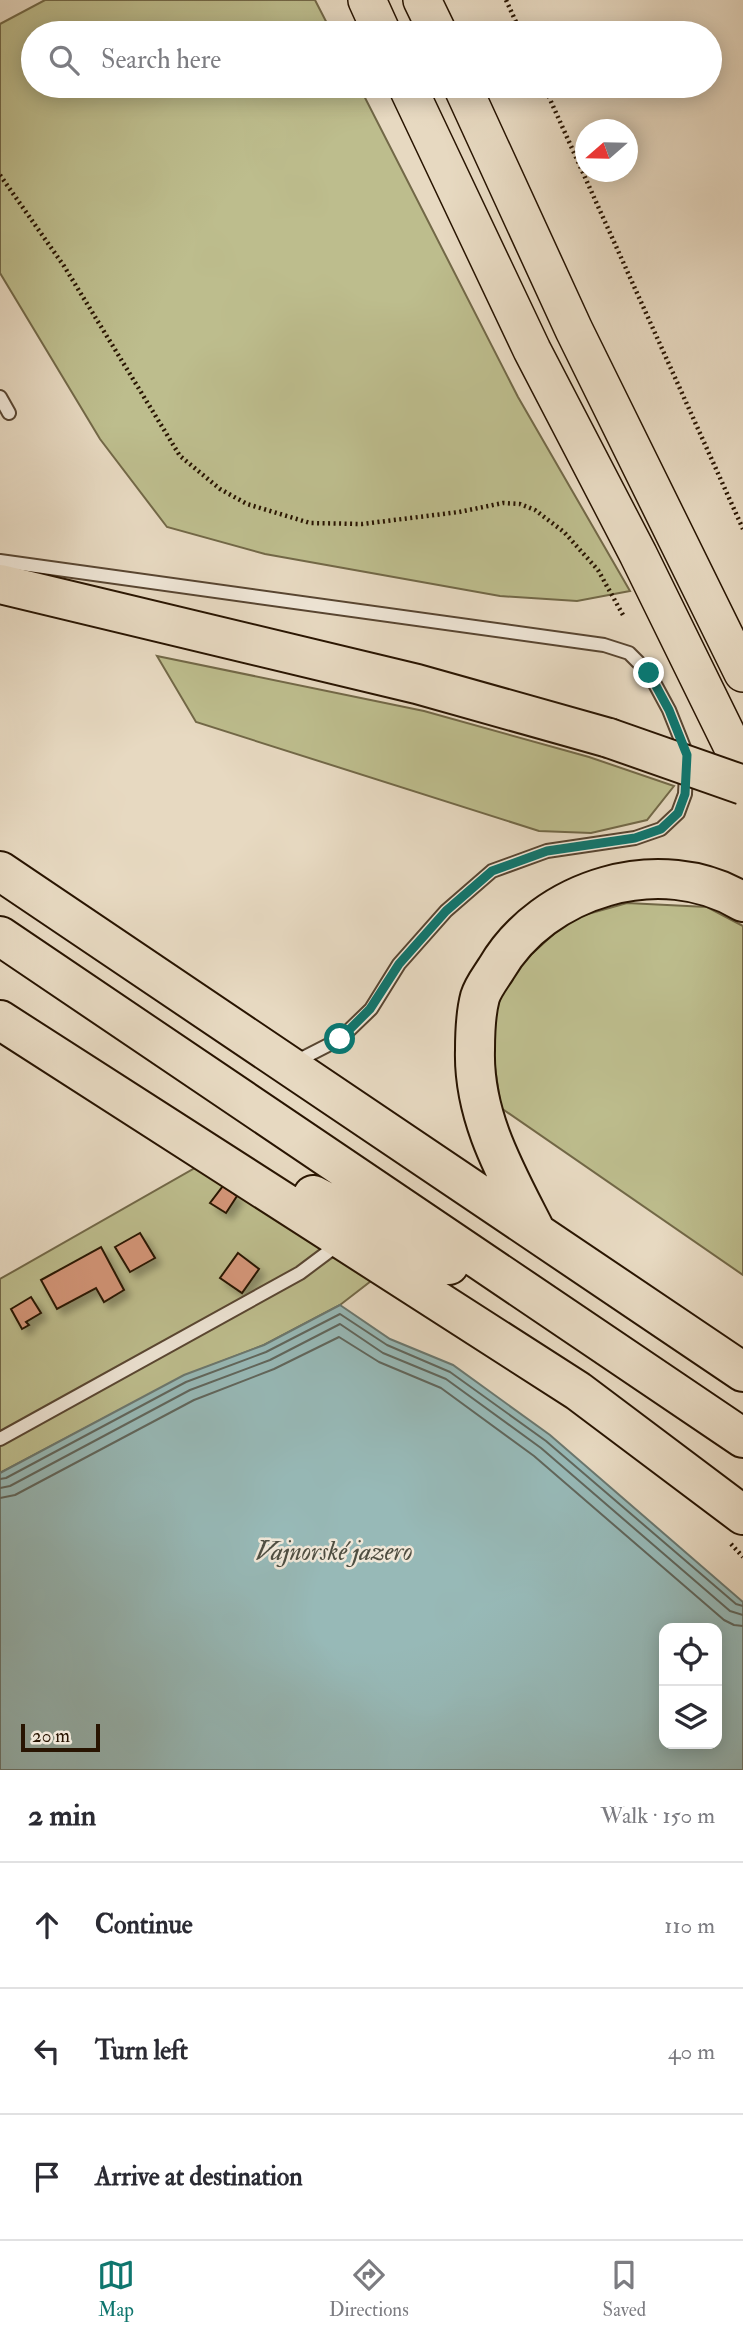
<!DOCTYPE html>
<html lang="en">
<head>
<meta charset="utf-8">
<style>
	:root { --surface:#fff; --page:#f2f2f3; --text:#2b2b33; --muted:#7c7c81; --line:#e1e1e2; --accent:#0f766e }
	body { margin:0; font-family:"IM FELL Double Pica",serif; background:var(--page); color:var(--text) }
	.controls { position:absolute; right:21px; bottom:21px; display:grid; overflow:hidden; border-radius:14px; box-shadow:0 4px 18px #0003 }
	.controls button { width:63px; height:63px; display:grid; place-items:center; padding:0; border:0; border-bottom:2px solid var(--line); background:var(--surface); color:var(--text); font:35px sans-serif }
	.compass { position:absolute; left:575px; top:119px; width:63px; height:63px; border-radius:50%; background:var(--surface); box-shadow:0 4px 18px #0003; rotate:250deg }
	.scale { position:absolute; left:21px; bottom:18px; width:79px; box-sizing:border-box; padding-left:7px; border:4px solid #281401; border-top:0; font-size:19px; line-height:24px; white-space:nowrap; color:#281401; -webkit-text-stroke:5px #efe6d7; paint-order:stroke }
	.stop { position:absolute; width:21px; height:21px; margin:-16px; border:5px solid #0f766e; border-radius:50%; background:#fff }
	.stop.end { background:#0f766e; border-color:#fff; box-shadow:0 2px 7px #0008 }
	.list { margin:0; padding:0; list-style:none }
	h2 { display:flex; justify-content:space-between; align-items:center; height:91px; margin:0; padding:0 28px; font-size:30px }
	h2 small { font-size:23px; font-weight:400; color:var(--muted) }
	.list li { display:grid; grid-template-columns:46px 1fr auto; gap:21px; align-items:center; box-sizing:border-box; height:126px; padding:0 28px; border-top:2px solid var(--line) }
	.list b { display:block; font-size:26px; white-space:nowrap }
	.list em { font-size:23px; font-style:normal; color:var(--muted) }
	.icon { flex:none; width:38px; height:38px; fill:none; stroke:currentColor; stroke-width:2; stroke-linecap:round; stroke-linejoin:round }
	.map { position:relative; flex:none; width:743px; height:1770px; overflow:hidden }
	.search { position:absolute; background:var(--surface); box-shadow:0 4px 18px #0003; left:21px; right:21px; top:21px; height:77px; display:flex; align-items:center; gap:18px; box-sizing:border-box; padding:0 24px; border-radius:38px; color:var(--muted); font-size:26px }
	.sheet { height:469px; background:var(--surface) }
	nav { display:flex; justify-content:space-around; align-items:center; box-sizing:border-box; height:98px; border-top:2px solid var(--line); background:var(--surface); font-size:19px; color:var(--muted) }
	nav a { display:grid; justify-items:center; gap:4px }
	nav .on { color:var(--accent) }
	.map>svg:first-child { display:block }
	.green { fill:#bdbd8d; stroke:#726847; stroke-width:2 }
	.water { fill:#97b9b7; stroke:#6b776e; stroke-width:2; fill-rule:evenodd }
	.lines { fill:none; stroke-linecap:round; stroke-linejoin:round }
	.shore { stroke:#60665c; stroke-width:2 }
	.building { fill:#d59679; stroke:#281401; stroke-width:2; filter:url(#shadow) }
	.service-casing { stroke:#584531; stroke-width:16 }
	.primary-casing { stroke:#281401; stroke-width:40 }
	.motorway-casing { stroke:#281401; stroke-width:42 }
	.path { stroke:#281401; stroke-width:4.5; stroke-dasharray:2 3.5; stroke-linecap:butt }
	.service { stroke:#efe6d7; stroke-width:12 }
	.primary { stroke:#e7d9c1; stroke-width:37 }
	.motorway { stroke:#e7d9c1; stroke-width:38 }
	.motorway-bridge-casing { stroke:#281401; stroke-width:42; stroke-linecap:butt }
	.motorway-bridge { stroke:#e7d9c1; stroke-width:38 }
	.route { stroke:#0f766e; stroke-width:9 }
	.labels { text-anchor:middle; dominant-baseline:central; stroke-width:5; stroke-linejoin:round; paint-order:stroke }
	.water-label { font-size:26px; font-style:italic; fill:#4f4e41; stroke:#efe6d7 }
</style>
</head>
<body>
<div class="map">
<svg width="743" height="1770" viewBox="0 0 743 1770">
	<defs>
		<filter id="shadow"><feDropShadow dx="6" dy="6" stdDeviation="3.5" flood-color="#0004"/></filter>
	</defs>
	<rect width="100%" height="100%" fill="#e7d9c1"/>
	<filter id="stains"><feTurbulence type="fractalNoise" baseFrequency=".00286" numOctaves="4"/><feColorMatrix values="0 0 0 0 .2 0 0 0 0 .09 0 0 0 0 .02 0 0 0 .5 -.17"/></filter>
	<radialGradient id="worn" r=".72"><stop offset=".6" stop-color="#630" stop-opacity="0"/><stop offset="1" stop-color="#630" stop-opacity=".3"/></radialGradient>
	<!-- green -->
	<path class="green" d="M45,0H315L332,33H33V86H359L518,397L630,591L577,601L500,596L265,554L167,527L100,439L0,273V24Z
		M157,656L424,711L589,757L674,786L647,820L591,833L539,831L196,722Z
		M627,903L707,907L743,926V1275L501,1108L489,1027L510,974L570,919Z
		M202,1164L371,1281L340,1305L264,1345L184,1376L0,1473V1279Z"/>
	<!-- water -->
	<path class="water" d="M340,1305L390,1339L453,1365L550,1435L743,1602V1770H0V1473L184,1375L264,1345ZM664,1628H717V1744H664Z"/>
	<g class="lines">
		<!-- shore -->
		<path class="shore" d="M0,1479L6,1478L186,1382L266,1352L340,1314L387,1345L450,1372L546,1441L736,1604L743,1606
			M0,1488L10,1486L190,1390L270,1360L340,1324L383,1353L446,1379L541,1448L730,1611L743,1615
			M0,1498L15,1495L194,1400L274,1369L339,1337L379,1362L441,1388L534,1456L724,1620L734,1625L743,1626"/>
	</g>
	<!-- building -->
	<path class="building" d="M223,1186L237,1196L226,1213L210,1203Z
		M140,1233L155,1258L130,1272L115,1247Z
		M101,1247L124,1290L104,1302L96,1288L57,1309L41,1280Z
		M238,1253L259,1269L242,1293L220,1278Z
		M31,1297L41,1313L26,1322L29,1325L22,1329L11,1309Z"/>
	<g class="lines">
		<defs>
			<path id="service" d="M0,397L9,413
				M0,561L604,645L629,653L649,673L669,710L687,755L685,794L678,813L661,829L635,838L547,851L492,871L446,911L399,964L371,1009L340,1039L295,1062
				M0,1439L300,1273L332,1249"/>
			<path id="primary" d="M367,0L382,33
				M422,0L438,33
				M407,86L532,350L638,554L743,768
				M462,86L574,330L743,673"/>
			<path id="motorway" d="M0,584L417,684L609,738
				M0,871L743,1372
				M0,936L743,1438
				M0,1020L578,1391L743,1515
				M313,1195L449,1265
				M535,1230C506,1173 473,1116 475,1050C475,1034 476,1012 480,997C483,987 491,977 496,969C543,888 661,852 743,902"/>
		</defs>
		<!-- service casing -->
		<use href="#service" class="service-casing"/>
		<!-- primary casing -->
		<use href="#primary" class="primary-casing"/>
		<!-- motorway casing -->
		<use href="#motorway" class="motorway-casing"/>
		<!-- path -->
		<path class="path" d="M506,0L521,33
			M544,86L743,529
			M0,175L64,266L180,456L220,489L247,504L310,523L362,524L459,512L503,503L520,504L535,510L564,532L598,570L623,615
			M731,1544L743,1557"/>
		<!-- service -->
		<use href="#service" class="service"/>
		<!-- primary -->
		<use href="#primary" class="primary"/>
		<!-- motorway -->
		<use href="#motorway" class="motorway"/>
		<defs>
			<path id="motorway-bridge" d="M609,738L743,785"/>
		</defs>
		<!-- motorway-bridge casing -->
		<use href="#motorway-bridge" class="motorway-bridge-casing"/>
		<!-- motorway-bridge -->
		<use href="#motorway-bridge" class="motorway-bridge"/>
	</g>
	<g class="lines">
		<!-- route -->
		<path class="route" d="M340,1039L370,1009L399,964L446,911L492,871L547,851L635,838L661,829L678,813L685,794L687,755L669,710L649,673"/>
	</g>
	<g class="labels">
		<!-- water labels -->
		<g class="water-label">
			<text x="334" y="1552">Vajnorské jazero</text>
		</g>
	</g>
	<rect width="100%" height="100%" filter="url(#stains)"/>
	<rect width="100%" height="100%" fill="url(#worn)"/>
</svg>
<div class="controls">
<button><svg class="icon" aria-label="locate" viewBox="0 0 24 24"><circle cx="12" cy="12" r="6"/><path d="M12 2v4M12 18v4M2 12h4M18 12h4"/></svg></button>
<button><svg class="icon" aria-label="layers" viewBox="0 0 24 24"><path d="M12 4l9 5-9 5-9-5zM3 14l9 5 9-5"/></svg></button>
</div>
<svg class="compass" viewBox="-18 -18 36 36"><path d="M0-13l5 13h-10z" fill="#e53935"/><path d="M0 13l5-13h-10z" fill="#7c7c81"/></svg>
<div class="scale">20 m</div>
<div class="stop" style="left:340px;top:1039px"></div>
<div class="stop end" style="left:649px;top:673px"></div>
<div class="search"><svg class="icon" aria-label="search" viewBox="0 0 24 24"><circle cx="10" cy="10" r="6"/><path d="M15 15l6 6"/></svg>Search here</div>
</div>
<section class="sheet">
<h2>2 min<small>Walk · 150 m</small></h2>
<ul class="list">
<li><svg class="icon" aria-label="ahead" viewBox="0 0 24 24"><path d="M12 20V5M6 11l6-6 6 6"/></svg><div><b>Continue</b></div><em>110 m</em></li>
<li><svg class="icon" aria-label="left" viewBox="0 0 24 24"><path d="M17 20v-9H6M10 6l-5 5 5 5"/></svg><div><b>Turn left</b></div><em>40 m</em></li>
<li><svg class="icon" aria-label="arrive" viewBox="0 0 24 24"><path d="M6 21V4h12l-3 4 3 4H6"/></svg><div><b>Arrive at destination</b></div></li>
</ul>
</section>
<nav>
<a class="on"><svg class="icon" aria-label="map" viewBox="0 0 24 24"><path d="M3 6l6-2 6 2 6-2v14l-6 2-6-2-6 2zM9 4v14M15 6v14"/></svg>Map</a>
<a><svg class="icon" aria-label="directions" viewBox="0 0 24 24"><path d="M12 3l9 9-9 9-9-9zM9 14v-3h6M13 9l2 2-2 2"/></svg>Directions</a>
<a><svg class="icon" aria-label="saved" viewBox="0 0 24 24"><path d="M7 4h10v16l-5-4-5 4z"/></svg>Saved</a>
</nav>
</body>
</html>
